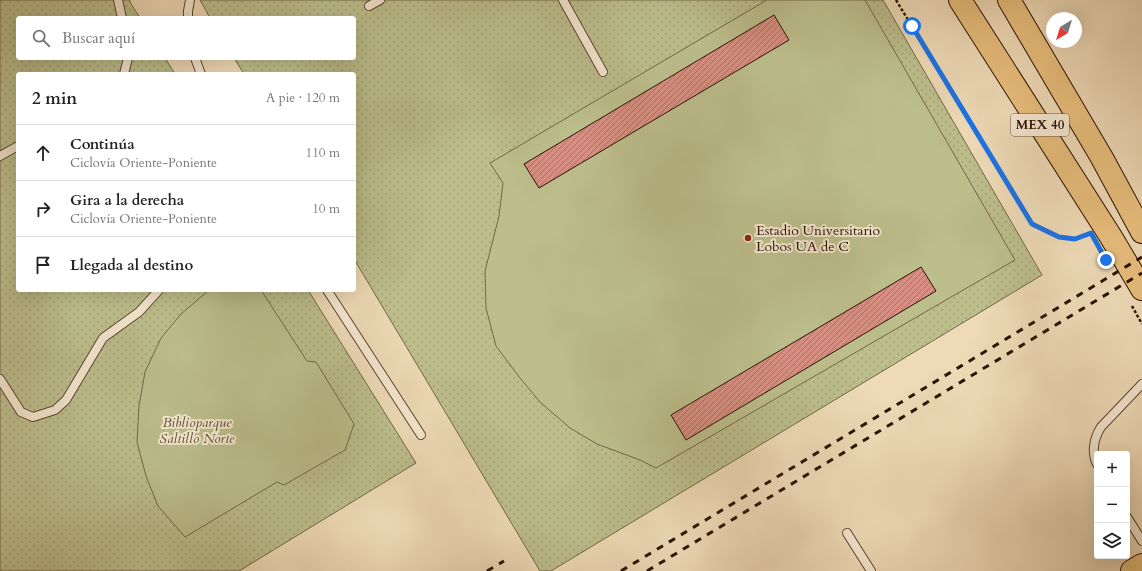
<!DOCTYPE html>
<html lang="es">
<head>
<meta charset="utf-8">
<style>
	:root { --surface:#fff; --page:#f2f2f2; --text:#222; --muted:#767676; --line:#e0e0e0 }
	body { margin:0; font-family:Cardo,serif; background:var(--page); color:var(--text) }
	.controls { position:absolute; right:12px; bottom:12px; display:grid; overflow:hidden; border-radius:4px; box-shadow:0 4px 16px #0002 }
	.controls button { width:36px; height:36px; display:grid; place-items:center; padding:0; border:0; border-bottom:1px solid var(--line); background:var(--surface); color:var(--text); font:20px sans-serif }
	.compass { position:absolute; left:1046px; top:12px; width:36px; height:36px; border-radius:50%; background:var(--surface); box-shadow:0 4px 16px #0002; rotate:218deg }
	.stop { position:absolute; width:12px; height:12px; margin:-9px; border:3px solid #1a73e8; border-radius:50%; background:#fff }
	.stop.end { background:#1a73e8; border-color:#fff; box-shadow:0 1px 4px #0008 }
	.list { margin:0; padding:0; list-style:none }
	h2 { display:flex; justify-content:space-between; align-items:center; height:52px; margin:0; padding:0 16px; font-size:17px }
	h2 small { font-size:13px; font-weight:400; color:var(--muted) }
	.list li { display:grid; grid-template-columns:26px 1fr auto; gap:12px; align-items:center; box-sizing:border-box; height:56px; padding:0 16px; border-top:1px solid var(--line) }
	.list b { display:block; font-size:15px; white-space:nowrap }
	.list p { margin:0; font-size:13px; white-space:nowrap; color:var(--muted) }
	.list em { font-size:13px; font-style:normal; color:var(--muted) }
	.icon { flex:none; width:22px; height:22px; fill:none; stroke:currentColor; stroke-width:2; stroke-linecap:round; stroke-linejoin:round }
	.map { position:relative; flex:none; width:1142px; height:571px; overflow:hidden }
	.search { position:absolute; background:var(--surface); box-shadow:0 4px 16px #0002; left:16px; top:16px; width:340px; height:44px; display:flex; align-items:center; gap:10px; box-sizing:border-box; padding:0 14px; border-radius:4px; color:var(--muted); font-size:15px }
	.panel { position:absolute; background:var(--surface); box-shadow:0 4px 16px #0002; left:16px; top:72px; width:340px; height:220px; border-radius:4px }
	.map>svg:first-child { display:block }
	.green { fill:url(#green-dots); stroke:#736846 }
	.pitch { fill:#bcbe8c; stroke:#736846 }
	.building { fill:url(#building-hatch); stroke:#2a1200 }
	.lines { fill:none; stroke-linecap:round; stroke-linejoin:round }
	.service-casing { stroke:#5b442e; stroke-width:10 }
	.primary-casing { stroke:#2a1200; stroke-width:24 }
	.path { stroke:#2a1200; stroke-width:2.5; stroke-dasharray:3 2; stroke-linecap:butt }
	.service { stroke:#f4e7d0; stroke-width:8 }
	.primary { stroke:#e7bd7c; stroke-width:22 }
	.rail { stroke:#2a1200; stroke-width:3; stroke-dasharray:7 7; stroke-linecap:butt }
	.route { stroke:#1a73e8; stroke-width:5 }
	.poi-dot { fill:#8f2418; stroke:#f4e7d0; stroke-width:1.5 }
	.labels { text-anchor:middle; dominant-baseline:central; stroke-width:4; stroke-linejoin:round; paint-order:stroke }
	.shield { fill:#f4e7d0; stroke:#67523e; stroke-width:1 }
	.shield-label { font-size:13px; font-weight:bold; fill:#2a1200 }
	.poi-label { font-size:14px; fill:#2a1200; stroke:#f4e7d0; text-anchor:start }
	.park-label { font-size:14px; font-style:italic; fill:#5d4e31; stroke:#f4e7d0 }
</style>
</head>
<body>
<div class="map">
<svg width="1142" height="571" viewBox="0 0 1142 571">
	<defs>
		<pattern id="green-dots" width="8" height="8" patternUnits="userSpaceOnUse"><rect width="8" height="8" fill="#bcbe8c"/><path d="M2 2h.1M6 6h.1" fill="none" stroke="#a2a277" stroke-width="1.8" stroke-linecap="round"/></pattern>
		<pattern id="building-hatch" width="6" height="6" patternUnits="userSpaceOnUse"><rect width="6" height="6" fill="#d68f82"/><path d="M-1 1l2-2M0 6l6-6M5 7l2-2" fill="none" stroke="#ae7368"/></pattern>
	</defs>
	<rect width="100%" height="100%" fill="#eedab7"/>
	<filter id="stains"><feTurbulence type="fractalNoise" baseFrequency=".005" numOctaves="4"/><feColorMatrix values="0 0 0 0 .2 0 0 0 0 .09 0 0 0 0 .02 0 0 0 .5 -.17"/></filter>
	<radialGradient id="worn" r=".72"><stop offset=".6" stop-color="#630" stop-opacity="0"/><stop offset="1" stop-color="#630" stop-opacity=".3"/></radialGradient>
	<!-- green -->
	<path class="green" d="M0,0H130V2L140,18H18V58H165L175,74H18V290H308L416,463L239,571H0Z
		M200,0H883L1042,275L551,571H540L354,259V74H244L234,58H354V18H210Z"/>
	<!-- pitch -->
	<path class="pitch" d="M767,0H865L1015,260L656,468L640,460L597,444L570,428L540,402L520,378L496,346L486,308L485,271L499,216L503,183L490,163Z
		M209,290H261L307,361L316,362L354,424L345,450L284,485L277,482L185,537L158,506L146,476L137,442L139,406L145,372L161,338L181,314Z"/>
	<!-- building -->
	<path class="building" d="M774,15L789,40L539,188L524,164Z
		M921,267L936,291L686,440L671,415Z"/>
	<g class="lines">
		<defs>
			<path id="service" d="M118,0L122,18
				M563,0L603,72
				M369,6L380,0
				M188,18V11L190,0
				M195,58L201,74
				M124,74L128,58
				M0,156L18,146
				M327,290L421,435
				M0,379L21,412L33,417L55,410L66,400L103,338L139,312L159,290
				M1097,464C1091,452 1094,438 1101,427L1142,384
				M1127,517L1142,541
				M847,533L871,571"/>
			<path id="primary" d="M960,0L1111,237L1142,289
				M1009,0L1102,158L1142,232
				M1132,571L1142,565"/>
		</defs>
		<!-- service casing -->
		<use href="#service" class="service-casing"/>
		<!-- primary casing -->
		<use href="#primary" class="primary-casing"/>
		<!-- path -->
		<path class="path" d="M896,0L1032,224L1059,237L1075,239L1086,235
			M1132,306L1142,324"/>
		<!-- service -->
		<use href="#service" class="service"/>
		<!-- primary -->
		<use href="#primary" class="primary"/>
		<!-- rail -->
		<path class="rail" d="M487,571L504,561
			M621,571L1142,257
			M647,571L1142,273"/>
	</g>
	<g class="lines">
		<!-- route -->
		<path class="route" d="M912,26L1032,224L1059,237L1075,239L1091,233L1106,260"/>
	</g>
	<!-- markers -->
	<circle class="poi-dot" cx="748" cy="238" r="4"/>
	<g class="labels">
		<!-- shield labels -->
		<rect class="shield" x="1011" y="114" width="58" height="22" rx="3"/>
		<g class="shield-label">
			<text x="1040" y="125">MEX 40</text>
		</g>
		<!-- poi labels -->
		<g class="poi-label">
			<text x="756" y="230">Estadio Universitario<tspan x="756" dy="16">Lobos UA de C</tspan></text>
		</g>
		<!-- park labels -->
		<g class="park-label">
			<text x="197" y="422">Biblioparque<tspan x="197" dy="16">Saltillo Norte</tspan></text>
		</g>
	</g>
	<rect width="100%" height="100%" filter="url(#stains)"/>
	<rect width="100%" height="100%" fill="url(#worn)"/>
</svg>
<div class="controls">
<button>+</button>
<button>−</button>
<button><svg class="icon" aria-label="layers" viewBox="0 0 24 24"><path d="M12 4l9 5-9 5-9-5zM3 14l9 5 9-5"/></svg></button>
</div>
<svg class="compass" viewBox="-18 -18 36 36"><path d="M0-13l5 13h-10z" fill="#e53935"/><path d="M0 13l5-13h-10z" fill="#767676"/></svg>
<div class="stop" style="left:912px;top:26px"></div>
<div class="stop end" style="left:1106px;top:260px"></div>
<div class="search"><svg class="icon" aria-label="search" viewBox="0 0 24 24"><circle cx="10" cy="10" r="6"/><path d="M15 15l6 6"/></svg>Buscar aquí</div>
<section class="panel">
<h2>2 min<small>A pie · 120 m</small></h2>
<ul class="list">
<li><svg class="icon" aria-label="ahead" viewBox="0 0 24 24"><path d="M12 20V5M6 11l6-6 6 6"/></svg><div><b>Continúa</b><p>Ciclovía Oriente-Poniente</p></div><em>110 m</em></li>
<li><svg class="icon" aria-label="right" viewBox="0 0 24 24"><path d="M7 20v-9h11M14 6l5 5-5 5"/></svg><div><b>Gira a la derecha</b><p>Ciclovía Oriente-Poniente</p></div><em>10 m</em></li>
<li><svg class="icon" aria-label="arrive" viewBox="0 0 24 24"><path d="M6 21V4h12l-3 4 3 4H6"/></svg><div><b>Llegada al destino</b></div></li>
</ul>
</section>
</div>
</body>
</html>
